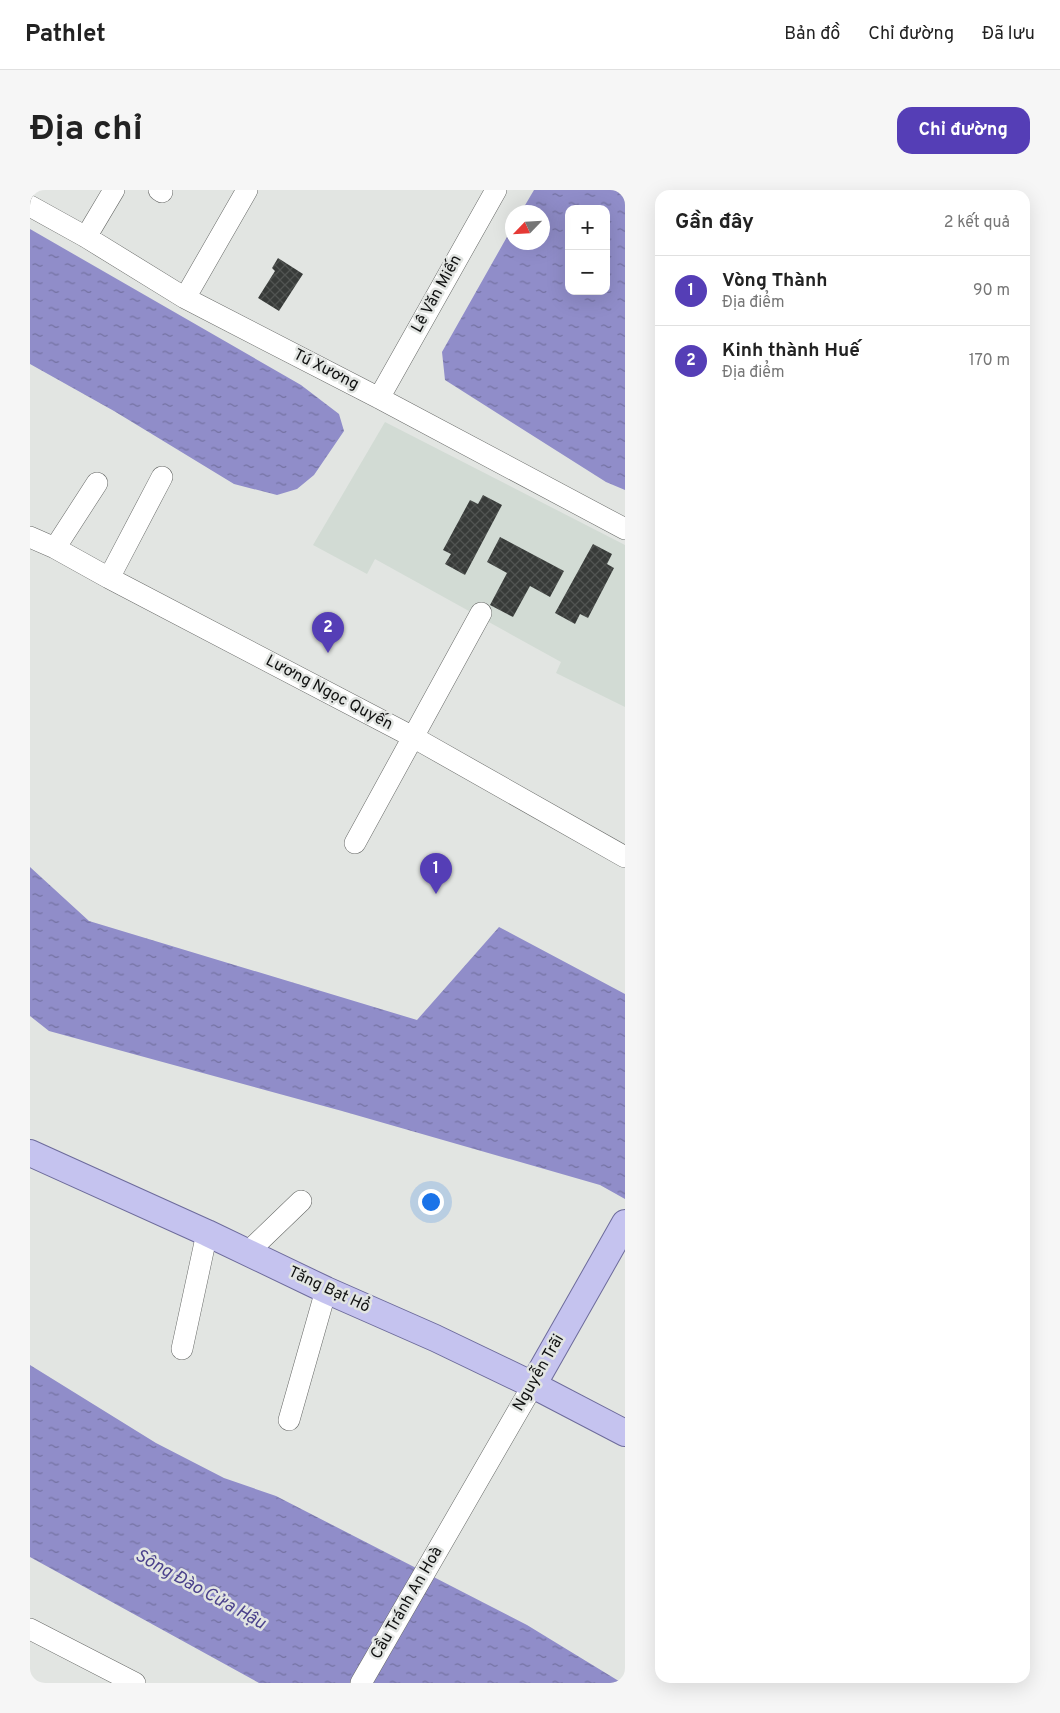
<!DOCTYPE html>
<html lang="vi">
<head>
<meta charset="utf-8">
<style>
	:root { --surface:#fff; --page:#f6f6f6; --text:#222; --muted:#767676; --line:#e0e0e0; --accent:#553eb6 }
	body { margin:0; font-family:Overpass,sans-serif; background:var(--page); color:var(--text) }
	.controls { position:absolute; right:15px; top:15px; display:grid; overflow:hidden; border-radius:10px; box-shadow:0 5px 20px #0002 }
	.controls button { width:45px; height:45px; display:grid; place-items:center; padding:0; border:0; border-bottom:1px solid var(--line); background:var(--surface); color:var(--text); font:25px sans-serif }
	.compass { position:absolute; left:475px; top:15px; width:45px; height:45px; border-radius:50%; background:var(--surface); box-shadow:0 5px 20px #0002; rotate:245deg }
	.you { position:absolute; left:400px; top:1011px; width:18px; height:18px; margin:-12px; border:4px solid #fff; border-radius:50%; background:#1a73e8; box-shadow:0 0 0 8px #1a73e833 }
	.badge { display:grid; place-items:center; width:32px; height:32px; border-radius:50%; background:var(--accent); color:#fff; font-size:16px; font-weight:700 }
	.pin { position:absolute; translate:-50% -41px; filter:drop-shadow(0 1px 2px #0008) }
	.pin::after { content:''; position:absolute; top:26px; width:18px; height:15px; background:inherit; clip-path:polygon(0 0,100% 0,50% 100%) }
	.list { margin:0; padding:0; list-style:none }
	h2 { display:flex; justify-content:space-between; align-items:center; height:65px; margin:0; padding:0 20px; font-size:21px }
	h2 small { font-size:16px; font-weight:400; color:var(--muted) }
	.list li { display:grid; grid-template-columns:32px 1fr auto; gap:15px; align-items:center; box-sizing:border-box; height:70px; padding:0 20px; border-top:1px solid var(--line) }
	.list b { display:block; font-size:19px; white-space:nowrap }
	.list p { margin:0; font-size:16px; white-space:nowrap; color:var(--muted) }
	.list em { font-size:16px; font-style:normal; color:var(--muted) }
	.map { position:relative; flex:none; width:595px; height:1493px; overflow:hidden; border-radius:15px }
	header { display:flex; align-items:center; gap:30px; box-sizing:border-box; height:70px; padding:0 25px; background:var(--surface); border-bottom:1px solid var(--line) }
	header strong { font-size:24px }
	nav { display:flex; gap:28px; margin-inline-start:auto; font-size:18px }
	.intro { display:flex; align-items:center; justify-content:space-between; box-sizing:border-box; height:120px; padding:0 30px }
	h1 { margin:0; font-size:35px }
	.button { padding:12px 22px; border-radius:15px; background:var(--accent); color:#fff; font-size:18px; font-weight:700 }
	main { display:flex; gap:30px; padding:0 30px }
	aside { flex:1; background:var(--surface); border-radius:15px; box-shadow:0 5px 20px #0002 }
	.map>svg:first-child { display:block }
	.built { fill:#d2dbd4 }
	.water { fill:url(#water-ripples); fill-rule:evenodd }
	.building { fill:url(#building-cross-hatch) }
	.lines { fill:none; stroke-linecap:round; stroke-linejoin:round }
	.minor-casing { stroke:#676967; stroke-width:22 }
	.major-casing { stroke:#6d6b9b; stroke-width:28 }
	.minor { stroke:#fff; stroke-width:21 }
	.major { stroke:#c5c3ef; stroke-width:26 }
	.labels { text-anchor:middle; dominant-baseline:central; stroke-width:5; stroke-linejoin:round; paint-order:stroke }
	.street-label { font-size:16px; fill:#101111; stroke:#e2e5e2 }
	.water-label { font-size:18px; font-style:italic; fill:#4b428c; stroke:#e2e5e2 }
</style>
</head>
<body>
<header>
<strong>Pathlet</strong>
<nav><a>Bản đồ</a><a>Chỉ đường</a><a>Đã lưu</a></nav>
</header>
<div class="intro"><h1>Địa chỉ</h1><a class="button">Chỉ đường</a></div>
<main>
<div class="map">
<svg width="595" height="1493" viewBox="0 0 595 1493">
	<defs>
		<pattern id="water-ripples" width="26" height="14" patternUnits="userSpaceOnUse" patternTransform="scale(1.25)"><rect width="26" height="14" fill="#908dc9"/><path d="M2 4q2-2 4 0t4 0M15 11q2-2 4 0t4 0" fill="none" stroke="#7472a2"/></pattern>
		<pattern id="building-cross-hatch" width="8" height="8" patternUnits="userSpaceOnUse" patternTransform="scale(1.25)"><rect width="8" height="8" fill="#383b39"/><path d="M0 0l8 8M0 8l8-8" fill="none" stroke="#515452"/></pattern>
	</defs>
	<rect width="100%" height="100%" fill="#e2e5e2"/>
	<!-- built -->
	<path class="built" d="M355,232L595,355V517L526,483L531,472L345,369L337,384L283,355Z"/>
	<!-- water -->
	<path class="water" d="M504,0H595V300L576,292L415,190L412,162L482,38V52H512V22H491ZM539,19H576V101H539Z
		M0,39L271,195L309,224L314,241L284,285L267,299L247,305L204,294L84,221L0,174Z
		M0,677L59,731L387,830L469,737L595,804V1009L570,995L312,921L19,841L0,826Z
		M0,1175L126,1253L194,1288L246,1306L497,1435L592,1493H229L0,1367Z"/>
	<!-- building -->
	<path class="building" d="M248,68L273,84L249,121L228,108L245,81L242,78Z
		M453,305L472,315L435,385L415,374L421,364L413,360L440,310L448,314Z
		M470,347L534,381L520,407L500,396L483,427L460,415L477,383L457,372Z
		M563,354L582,364L577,374L584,378L558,428L550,424L545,434L525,423Z"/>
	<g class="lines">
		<defs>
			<path id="minor" d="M129,0L132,2
				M0,16L56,47L155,108L349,208L595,339
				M56,47L84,0
				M155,108L217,0
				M349,208L466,0
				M0,347L25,358L79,388L383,547L595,667
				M25,358L67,293
				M79,388L132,287
				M325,653L451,423
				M218,1062L271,1011
				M152,1159L177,1043
				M259,1230L296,1100
				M0,1439L105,1493
				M331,1493L503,1195"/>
			<path id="major" d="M0,963L177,1043L296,1100L405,1148L503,1195L595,1243
				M503,1195L595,1033"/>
		</defs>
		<!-- minor casing -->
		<use href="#minor" class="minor-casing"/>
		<!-- major casing -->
		<use href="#major" class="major-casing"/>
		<!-- minor -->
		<use href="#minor" class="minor"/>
		<!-- major -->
		<use href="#major" class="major"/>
	</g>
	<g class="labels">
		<!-- street labels -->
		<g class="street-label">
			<text transform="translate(407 104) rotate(-61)">Lê Văn Miến</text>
			<text transform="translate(296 180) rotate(27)">Tú Xương</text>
			<text transform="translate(299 503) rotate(28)">Lương Ngọc Quyến</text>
			<text transform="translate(299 1100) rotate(25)">Tăng Bạt Hổ</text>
			<text transform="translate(509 1183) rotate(-60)">Nguyễn Trãi</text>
			<text transform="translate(377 1413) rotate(-60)">Cầu Tránh An Hoà</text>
		</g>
		<!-- water labels -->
		<g class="water-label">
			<text transform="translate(170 1400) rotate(29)">Sông Đào Cửa Hậu</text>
		</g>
	</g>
</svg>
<div class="controls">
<button>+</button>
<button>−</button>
</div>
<svg class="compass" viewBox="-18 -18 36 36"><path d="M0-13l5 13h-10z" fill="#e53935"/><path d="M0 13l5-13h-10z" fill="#767676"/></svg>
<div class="you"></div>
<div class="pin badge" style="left:406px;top:704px">1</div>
<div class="pin badge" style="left:298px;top:463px">2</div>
</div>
<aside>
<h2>Gần đây<small>2 kết quả</small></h2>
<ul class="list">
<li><span class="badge">1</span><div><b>Vòng Thành</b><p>Địa điểm</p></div><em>90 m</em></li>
<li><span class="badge">2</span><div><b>Kinh thành Huế</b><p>Địa điểm</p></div><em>170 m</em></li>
</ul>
</aside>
</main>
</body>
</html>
